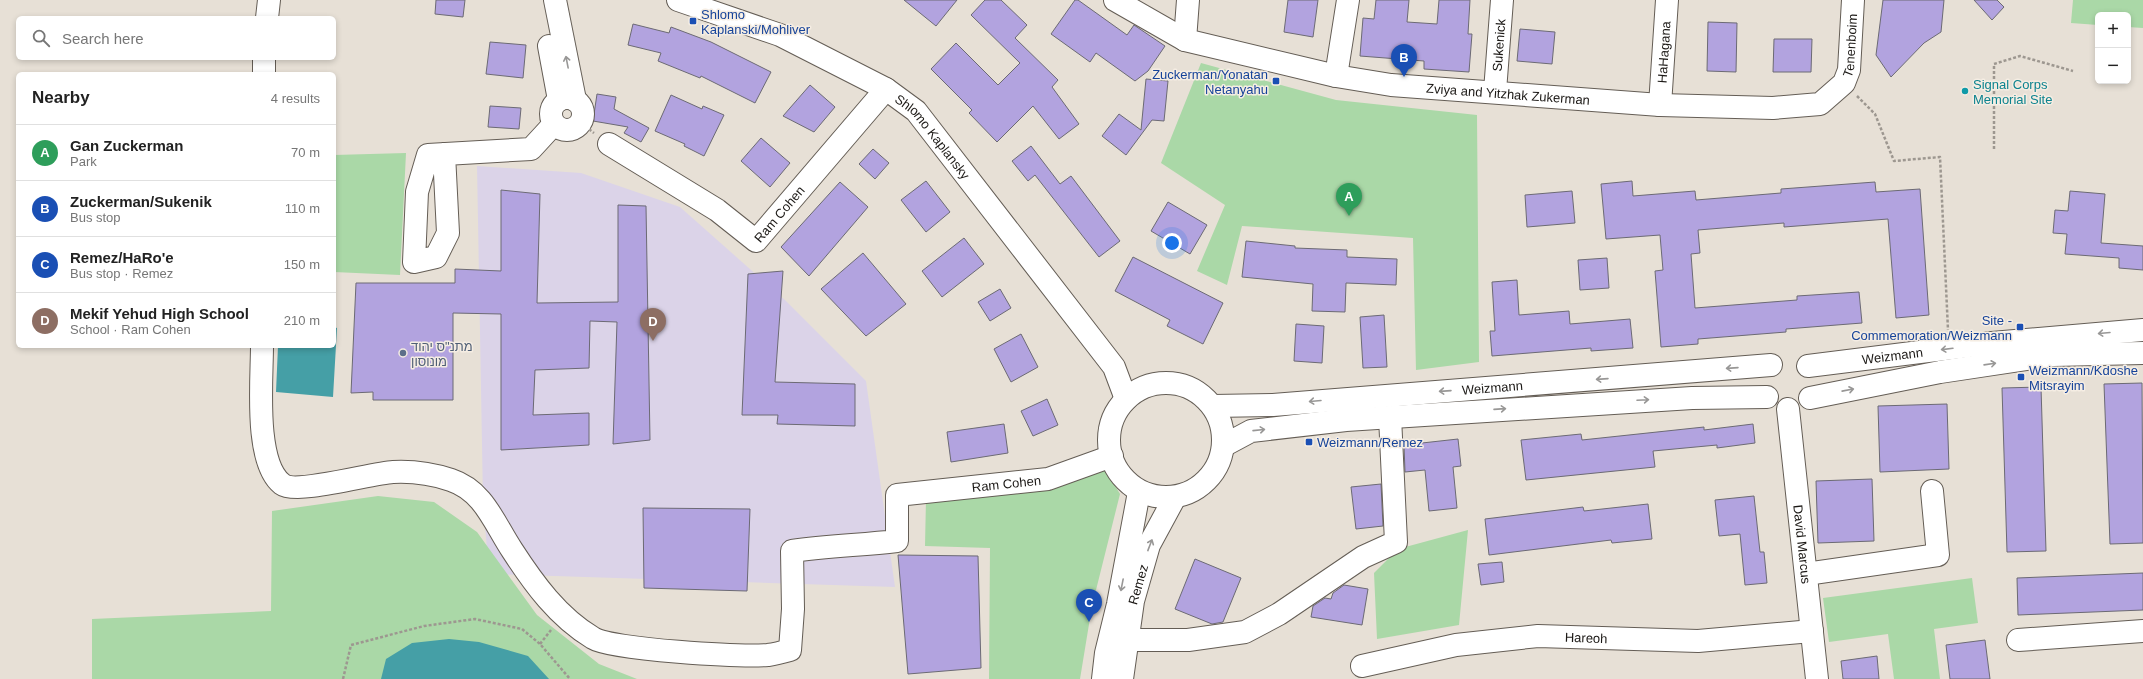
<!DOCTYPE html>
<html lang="en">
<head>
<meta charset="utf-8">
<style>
	:root { --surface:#fff; --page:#f2f2f2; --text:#222; --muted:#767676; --line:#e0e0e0; --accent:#2563eb }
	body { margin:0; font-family:Helvetica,Heebo,sans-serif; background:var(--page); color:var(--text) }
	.controls { position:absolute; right:12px; top:12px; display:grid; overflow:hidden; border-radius:6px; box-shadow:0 2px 6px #0003 }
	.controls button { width:36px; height:36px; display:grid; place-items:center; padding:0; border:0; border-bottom:1px solid var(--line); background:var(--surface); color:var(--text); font:20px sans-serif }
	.you { position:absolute; left:1172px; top:243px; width:14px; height:14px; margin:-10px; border:3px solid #fff; border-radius:50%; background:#1a73e8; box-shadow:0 0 0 6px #1a73e833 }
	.badge { display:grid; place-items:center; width:26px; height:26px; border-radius:50%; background:var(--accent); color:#fff; font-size:13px; font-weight:700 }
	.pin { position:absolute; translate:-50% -33px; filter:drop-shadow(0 1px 2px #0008) }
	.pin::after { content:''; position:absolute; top:21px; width:14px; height:12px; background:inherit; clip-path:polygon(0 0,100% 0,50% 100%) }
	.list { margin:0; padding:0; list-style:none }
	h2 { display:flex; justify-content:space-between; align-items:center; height:52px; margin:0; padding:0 16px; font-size:17px }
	h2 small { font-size:13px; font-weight:400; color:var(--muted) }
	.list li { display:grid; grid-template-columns:26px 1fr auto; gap:12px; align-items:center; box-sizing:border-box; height:56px; padding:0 16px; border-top:1px solid var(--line) }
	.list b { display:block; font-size:15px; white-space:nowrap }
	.list p { margin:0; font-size:13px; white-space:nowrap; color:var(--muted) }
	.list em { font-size:13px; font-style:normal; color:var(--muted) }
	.icon { flex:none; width:22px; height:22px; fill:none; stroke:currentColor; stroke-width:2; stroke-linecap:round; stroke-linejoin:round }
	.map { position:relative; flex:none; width:2143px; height:679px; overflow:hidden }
	.search { position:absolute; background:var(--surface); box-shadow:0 2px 6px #0003; left:16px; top:16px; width:320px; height:44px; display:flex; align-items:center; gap:10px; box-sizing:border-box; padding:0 14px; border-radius:6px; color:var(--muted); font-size:15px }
	.panel { position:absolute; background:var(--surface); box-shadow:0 2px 6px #0003; left:16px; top:72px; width:320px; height:276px; border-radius:6px }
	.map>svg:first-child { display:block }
	.education { fill:#dbd3e8 }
	.green { fill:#aad8a7 }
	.water { fill:#459fa6 }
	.building { fill:#b2a3df; stroke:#6c6a74 }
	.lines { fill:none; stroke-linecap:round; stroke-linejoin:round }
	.minor-casing { stroke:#645d55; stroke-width:24 }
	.path { stroke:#9d9790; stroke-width:2.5; stroke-dasharray:3 2; stroke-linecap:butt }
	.minor { stroke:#fff; stroke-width:22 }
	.oneway { stroke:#989796 }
	.transit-dot { fill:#1a4fb4; stroke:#f5ede3; stroke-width:1.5 }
	.culture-dot { fill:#0f9aa8; stroke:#f5ede3; stroke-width:1.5 }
	.service-dot { fill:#5c6f8a; stroke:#f5ede3; stroke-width:1.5 }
	.labels { text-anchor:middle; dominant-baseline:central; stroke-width:3; stroke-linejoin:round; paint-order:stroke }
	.transit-label { font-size:13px; fill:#164399; stroke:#f5ede3; text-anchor:start }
	.street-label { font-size:13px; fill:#1b1815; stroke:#f5ede3 }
	.culture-label { font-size:13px; fill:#0d838f; stroke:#f5ede3; text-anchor:start }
	.service-label { font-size:13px; fill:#4e5e75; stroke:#f5ede3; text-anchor:start }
</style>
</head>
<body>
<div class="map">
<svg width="2143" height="679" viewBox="0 0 2143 679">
	<rect width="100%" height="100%" fill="#e7e0d6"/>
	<!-- education -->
	<path class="education" d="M477,166L581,173L680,207L786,301L866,381L895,587L489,574L483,501Z"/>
	<!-- green -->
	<path class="green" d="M2073,0H2143V28L2128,27V15H2098V25L2071,23Z
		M1201,63L1336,100L1477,115L1479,362L1416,370L1413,238L1242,226L1227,285L1197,271L1225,205L1161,163Z
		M406,153L400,275L334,272V155Z
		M1105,469L1120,494L1092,606L1080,679H989L990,548L925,546L926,499Z
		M378,496L434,502L477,532L537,615L599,664L637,679H92V619L271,611L272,511Z
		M1468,530L1459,625L1377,639L1374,573L1398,549Z
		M1972,578L1978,623L1934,629L1940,679H1894L1888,634L1829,642L1823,598Z"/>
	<!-- water -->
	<path class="water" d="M334,327L337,328L333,397L276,392L278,346H334Z
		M449,639L479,642L528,656L549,679H381L386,659L412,643Z"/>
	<!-- building -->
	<path class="building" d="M436,0H465L463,17L435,14Z
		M904,0H957L936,26Z
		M985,0H1001L1027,25L1015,38L1058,80L1052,87L1079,124L1059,139L1033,106L997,142L969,113L972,110L931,69L956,43L998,85L1020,63L971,15Z
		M1075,0H1078L1127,35L1134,25L1165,46L1148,71L1135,81L1096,53L1090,62L1051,34Z
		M1288,0H1318L1313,37L1284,32Z
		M1376,0H1409L1407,22L1437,24L1439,0H1470L1468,34H1472L1469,72L1424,69V61L1360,56L1363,18L1374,19Z
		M1883,0H1944L1941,32L1924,43L1891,77L1876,55Z
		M1974,0H1997L2004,7L1992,20Z
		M1708,22L1737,23L1736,72L1707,71Z
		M633,24L669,33L671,27L711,42L771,72L755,103L701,76L700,78L658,61L661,53L628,45Z
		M1520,29L1555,32L1552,64L1517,61Z
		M1774,39H1812L1811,72H1773Z
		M490,42L526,45L523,78L486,74Z
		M1146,79L1168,81L1164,121L1152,120L1126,155L1102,136L1119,114L1141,130Z
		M810,85L835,107L814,132L783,116Z
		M597,94L616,97L614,109L649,128L641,142L624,133L628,127L593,121Z
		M671,95L702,109L703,106L724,115L704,156L684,146L685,144L655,131Z
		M490,106L521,108L519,129L488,127Z
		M761,138L790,163L770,187L741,161Z
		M1031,146L1060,184L1071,176L1120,241L1099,257L1035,175L1028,181L1012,161Z
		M873,149L889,163L875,179L859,164Z
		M926,181L950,212L926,232L901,200Z
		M1632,181L1633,196L1695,191L1696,200L1781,193V189L1875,182L1876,192L1920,189L1929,315L1896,318L1888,219L1784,227V223L1698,230L1700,253L1691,254L1695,308L1797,300V296L1859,292L1862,323L1786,329V332L1698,339V344L1661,347L1655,271L1663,270L1660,235L1606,239L1601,184Z
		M840,182L868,207L809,276L781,247Z
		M501,190L540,194L537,303L618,302V205L646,206L650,440L613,444L617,322L590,321L589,368L535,370L533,415L589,413V445L501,450V314L453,313V400H373V392L351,393L356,283H455V269L501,271Z
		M1572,191L1575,223L1527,227L1525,195Z
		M2070,191L2105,194L2101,243L2143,246V270L2119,268V258L2065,254L2067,234L2053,233L2055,210L2068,211Z
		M1168,202L1207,225L1190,254L1151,231Z
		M964,238L984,264L942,297L922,271Z
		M1246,241L1295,246V248L1347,250V257L1397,259L1396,285L1346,283L1345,312L1312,311L1313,284L1242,277Z
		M863,253L906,304L866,336L821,289Z
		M1133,257L1223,303L1203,344L1167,326L1170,320L1115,291Z
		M1607,258L1609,288L1580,290L1578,260Z
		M783,271L775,382L855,384V426L777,424L778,415H742L748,274Z
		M1517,280L1519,315L1569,311L1570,324L1630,319L1633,348L1591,351V348L1492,356L1490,331H1495L1492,282Z
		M1000,289L1011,308L990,321L978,302Z
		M1384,315L1387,367L1363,368L1360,317Z
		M1296,324L1324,326L1322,363L1294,361Z
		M1021,334L1038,367L1011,382L994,349Z
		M2142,383L2143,543L2110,544L2104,384Z
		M2041,387L2046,551L2007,552L2002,388Z
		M1047,399L1058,425L1033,436L1021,411Z
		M1947,404L1949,469L1880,472L1878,406Z
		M1004,424L1008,453L951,462L947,432Z
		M1753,424L1755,443L1717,448V445L1653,451L1655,467L1526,480L1521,440L1581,434L1582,440L1704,427V430Z
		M1458,439L1461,466L1453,467L1457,508L1429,511L1425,470L1405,472L1404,445Z
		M1872,479L1874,541L1818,543L1816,481Z
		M1381,484L1383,526L1356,529L1351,487Z
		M1754,496L1760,552H1764L1767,583L1745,585L1740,534L1719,536L1715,500Z
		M1648,504L1652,539L1612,543L1611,540L1489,555L1485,519L1583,507L1584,511Z
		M643,508L750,509L747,591L644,588Z
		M898,555L978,556L981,668L908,674Z
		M1195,559L1241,578L1223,622L1212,624L1175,609Z
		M1502,562L1504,582L1481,585L1478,564Z
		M2143,573V610L2018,615L2017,578Z
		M1344,585L1368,589L1362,625L1311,617L1313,606L1325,598L1331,599L1333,593Z
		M1985,640L1990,679H1950L1946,645Z
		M1877,656L1879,679H1843L1841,661Z"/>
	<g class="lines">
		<defs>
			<g id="minor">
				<path d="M555,0L575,100"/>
				<path id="s1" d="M678,0L780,35L886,89L916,111L1114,367L1126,399"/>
				<path id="s2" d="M1115,0L1185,40L1336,76L1391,85L1660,105L1773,108L1820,104L1844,83L1849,70L1853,0"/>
				<path d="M267,18L269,0"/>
				<path d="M1185,40L1188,0"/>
				<path d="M549,46L559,100"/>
				<path d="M264,74V58"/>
				<path d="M1336,76L1348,0"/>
				<path id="s3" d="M1495,91L1502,0"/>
				<circle cx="567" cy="114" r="16"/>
				<path id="s4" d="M1660,105L1667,0"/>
				<path id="s5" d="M609,144L717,210L756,241L886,89"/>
				<path d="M444,154L448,233L436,257L414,262L417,192L428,155L531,149L554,124"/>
				<path id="s6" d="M262,346C262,380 254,462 282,484C296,495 372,473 393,472C413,471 433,474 451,480C484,491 494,523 512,550C534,584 558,617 593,638C612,650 743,657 768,655C775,654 783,652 790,650L793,609L792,551C827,546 862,545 897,541V495L1048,479L1112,456"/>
				<path id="s7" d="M1808,366L1992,343L2143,330"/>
				<circle cx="1166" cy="440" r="57"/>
				<path d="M1810,398L1940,372L2053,355L2143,353"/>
				<path id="s8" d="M1213,406L1273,405L1771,365"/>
				<path id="s9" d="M1788,409L1817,679"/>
				<path d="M1223,446L1251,431L1346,420L1692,398L1767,397"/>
				<path d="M1806,574L1938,555L1932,491"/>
				<path d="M1128,640H1188L1245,632L1279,614L1363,557L1396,542L1390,417"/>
				<path d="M2018,640L2143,631"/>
				<path id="s10" d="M1362,666L1456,645L1538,636L1698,641L1812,631"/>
				<path d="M1103,679L1106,653L1118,604L1139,492"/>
				<path id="s11" d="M1122,679L1133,601L1149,545L1175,497"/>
			</g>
		</defs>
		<!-- minor casing -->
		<use href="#minor" class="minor-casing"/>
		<!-- path -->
		<path class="path" d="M1857,96L1875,114L1894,161L1940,157L1948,330
			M581,123L594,133
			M1994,149V64L2020,56L2073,71
			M540,644L551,630
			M343,679L351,645L424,626L475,619L522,629L540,644L570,679"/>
		<!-- minor -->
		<use href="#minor" class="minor"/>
	</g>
	<!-- one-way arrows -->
	<defs><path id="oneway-shaft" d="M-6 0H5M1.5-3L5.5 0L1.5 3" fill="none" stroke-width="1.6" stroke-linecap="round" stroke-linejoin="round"/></defs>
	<g class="oneway">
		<use href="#oneway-shaft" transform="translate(567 62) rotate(-101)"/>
		<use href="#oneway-shaft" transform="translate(2104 333) rotate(175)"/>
		<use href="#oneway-shaft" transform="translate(1947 349) rotate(173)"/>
		<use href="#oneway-shaft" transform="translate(1990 364) rotate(-8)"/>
		<use href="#oneway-shaft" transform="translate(1732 368) rotate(176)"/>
		<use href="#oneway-shaft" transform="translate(1602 379) rotate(176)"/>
		<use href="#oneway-shaft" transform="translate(1848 390) rotate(-11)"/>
		<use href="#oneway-shaft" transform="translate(1445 391) rotate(176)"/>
		<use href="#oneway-shaft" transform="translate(1643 400) rotate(-3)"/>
		<use href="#oneway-shaft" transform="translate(1315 401) rotate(175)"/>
		<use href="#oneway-shaft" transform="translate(1500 409) rotate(-4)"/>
		<use href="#oneway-shaft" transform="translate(1259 430) rotate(-6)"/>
		<use href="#oneway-shaft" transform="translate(1150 545) rotate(-69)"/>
		<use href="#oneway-shaft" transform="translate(1122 585) rotate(101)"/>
	</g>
	<!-- markers -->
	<g class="transit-dot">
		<rect x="689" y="17" width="8" height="8" rx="2"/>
		<rect x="1272" y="77" width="8" height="8" rx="2"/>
		<rect x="2016" y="323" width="8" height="8" rx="2"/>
		<rect x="2017" y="373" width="8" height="8" rx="2"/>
		<rect x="1305" y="438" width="8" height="8" rx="2"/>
	</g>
	<circle class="culture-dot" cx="1965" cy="91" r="4"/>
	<circle class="service-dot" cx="403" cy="353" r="4"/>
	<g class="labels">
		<!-- transit labels -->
		<g class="transit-label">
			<text x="701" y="14">Shlomo<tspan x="701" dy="15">Kaplanski/Mohliver</tspan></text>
			<text x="1268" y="74" text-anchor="end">Zuckerman/Yonatan<tspan x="1268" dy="15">Netanyahu</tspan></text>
			<text x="2012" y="320" text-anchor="end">Site -<tspan x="2012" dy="15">Commemoration/Weizmann</tspan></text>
			<text x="2029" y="370">Weizmann/Kdoshe<tspan x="2029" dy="15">Mitsrayim</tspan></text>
			<text x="1317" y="442">Weizmann/Remez</text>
		</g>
		<!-- street labels -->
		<g class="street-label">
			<text stroke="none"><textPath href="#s3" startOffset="46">Sukenick</textPath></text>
			<text stroke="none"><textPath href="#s2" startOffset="792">Tenenboim</textPath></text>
			<text stroke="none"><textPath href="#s4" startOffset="53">HaHagana</textPath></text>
			<text stroke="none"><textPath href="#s2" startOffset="409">Zviya and Yitzhak Zukerman</textPath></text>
			<text stroke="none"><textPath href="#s1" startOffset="294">Shlomo Kaplansky</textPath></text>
			<text stroke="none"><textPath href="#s5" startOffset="212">Ram Cohen</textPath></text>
			<text stroke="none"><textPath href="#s7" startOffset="85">Weizmann</textPath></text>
			<text stroke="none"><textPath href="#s8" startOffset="280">Weizmann</textPath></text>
			<text stroke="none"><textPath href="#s6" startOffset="1090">Ram Cohen</textPath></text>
			<text stroke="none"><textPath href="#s9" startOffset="136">David Marcus</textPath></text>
			<text stroke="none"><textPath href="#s11" startOffset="96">Remez</textPath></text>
			<text stroke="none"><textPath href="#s10" startOffset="227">Hareoh</textPath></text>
		</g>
		<!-- culture labels -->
		<g class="culture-label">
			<text x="1973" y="84">Signal Corps<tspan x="1973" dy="15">Memorial Site</tspan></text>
		</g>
		<!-- service labels -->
		<g class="service-label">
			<text x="411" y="346">מתנ"ס יהוד<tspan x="411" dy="15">מונוסון</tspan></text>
		</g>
	</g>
</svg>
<div class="controls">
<button>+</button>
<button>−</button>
</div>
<div class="you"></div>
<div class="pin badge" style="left:1349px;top:216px;background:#2e9e5b">A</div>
<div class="pin badge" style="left:1404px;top:77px;background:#1a4fb4">B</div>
<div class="pin badge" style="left:1089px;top:622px;background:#1a4fb4">C</div>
<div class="pin badge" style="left:653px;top:341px;background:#8d6e63">D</div>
<div class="search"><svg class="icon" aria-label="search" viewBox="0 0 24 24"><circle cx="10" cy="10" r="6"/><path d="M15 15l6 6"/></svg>Search here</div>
<section class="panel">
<h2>Nearby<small>4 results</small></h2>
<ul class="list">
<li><span class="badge" style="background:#2e9e5b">A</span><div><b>Gan Zuckerman</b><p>Park</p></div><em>70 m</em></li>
<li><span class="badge" style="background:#1a4fb4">B</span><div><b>Zuckerman/Sukenik</b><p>Bus stop</p></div><em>110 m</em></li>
<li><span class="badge" style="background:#1a4fb4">C</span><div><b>Remez/HaRo'e</b><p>Bus stop · Remez</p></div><em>150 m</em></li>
<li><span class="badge" style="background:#8d6e63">D</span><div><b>Mekif Yehud High School</b><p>School · Ram Cohen</p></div><em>210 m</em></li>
</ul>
</section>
</div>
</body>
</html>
